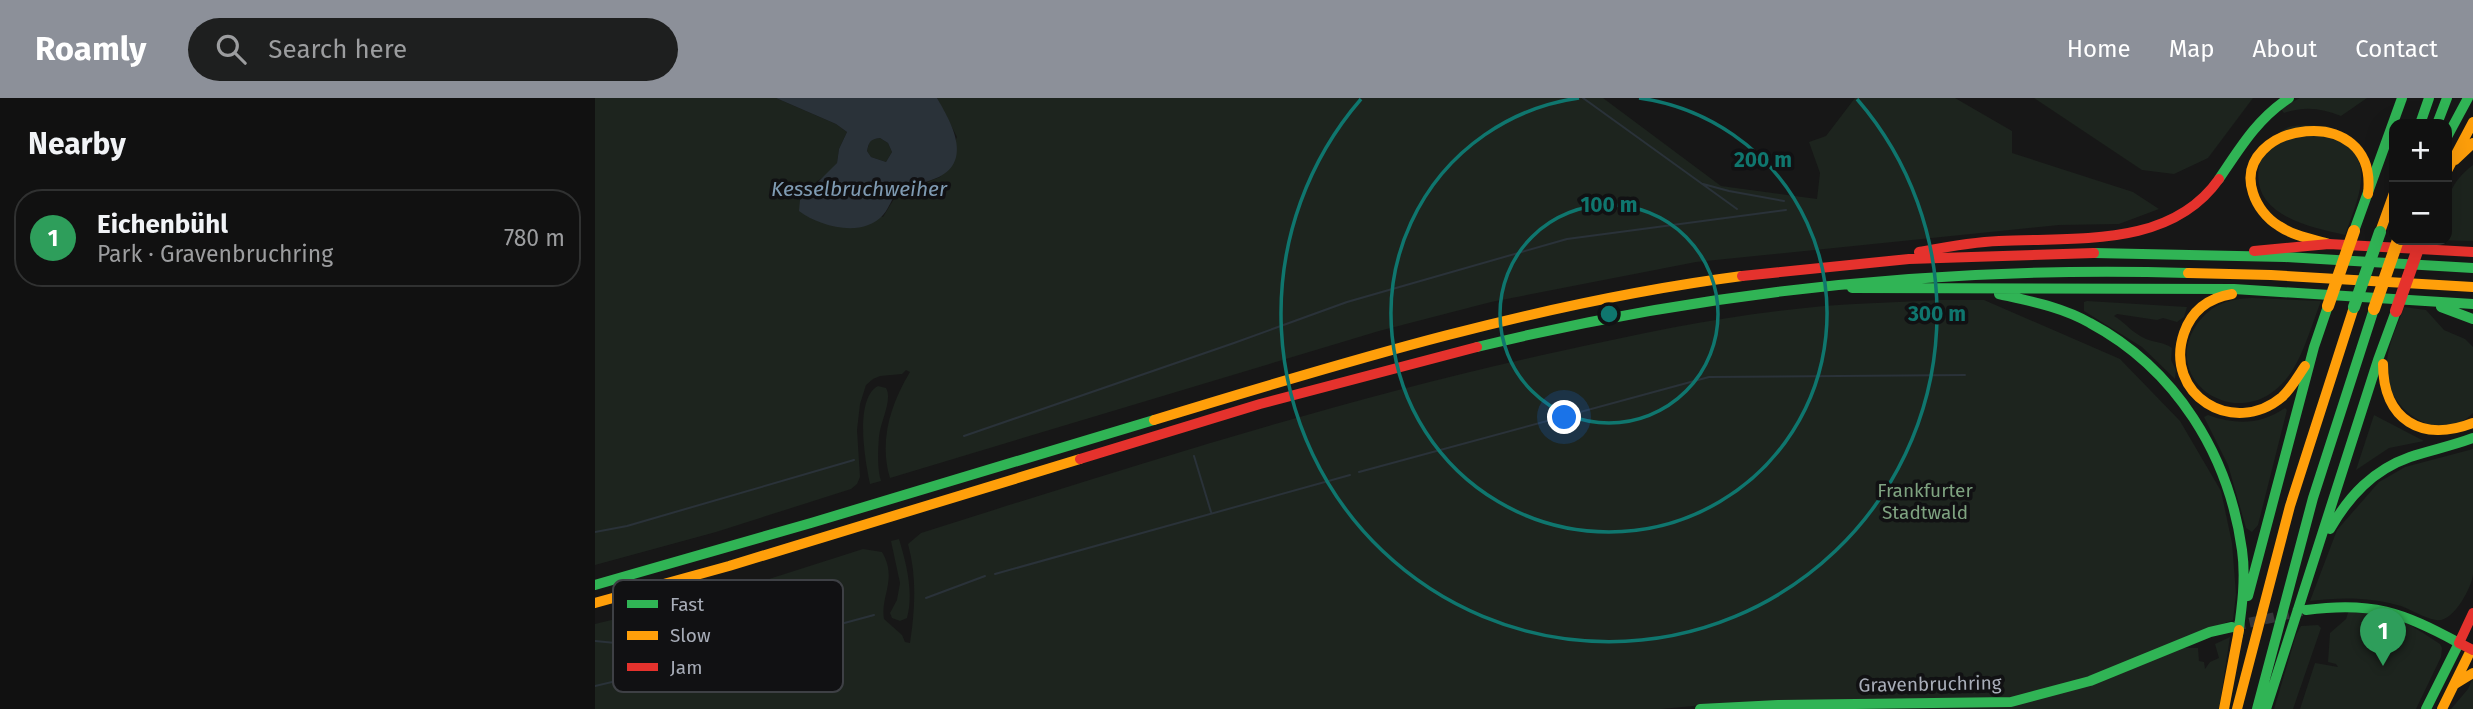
<!DOCTYPE html>
<html lang="en">
<head>
<meta charset="utf-8">
<style>
	:root { --surface:#111; --page:#1e1f1f; --text:#f1f3f6; --muted:#9c9d9f; --line:#303131; --accent:#8c9099 }
	body { margin:0; font-family:"Fira Sans",sans-serif; background:var(--page); color:var(--text) }
	.controls { position:absolute; right:21px; top:21px; display:grid; overflow:hidden; border-radius:14px; box-shadow:0 7px 28px #0002 }
	.controls button { width:63px; height:63px; display:grid; place-items:center; padding:0; border:0; border-bottom:2px solid var(--line); background:var(--surface); color:var(--text); font:35px sans-serif }
	.you { position:absolute; left:970px; top:320px; width:24px; height:24px; margin:-18px; border:5px solid #fff; border-radius:50%; background:#1a73e8; box-shadow:0 0 0 10px #1a73e833 }
	.badge { display:grid; place-items:center; width:46px; height:46px; border-radius:50%; background:var(--accent); color:#fff; font-size:23px; font-weight:700 }
	.pin { position:absolute; translate:-50% -58px; filter:drop-shadow(0 2px 4px #0008) }
	.pin::after { content:''; position:absolute; top:37px; width:24px; height:21px; background:inherit; clip-path:polygon(0 0,100% 0,50% 100%) }
	.list { margin:0; padding:0; list-style:none }
	h2 { display:flex; justify-content:space-between; align-items:center; height:91px; margin:0; padding:0 28px; font-size:30px }
	h2 small { font-size:23px; font-weight:400; color:var(--muted) }
	.list li { display:grid; grid-template-columns:46px 1fr auto; gap:21px; align-items:center; box-sizing:border-box; height:98px; margin:0 14px 14px; padding:0 14px; border:2px solid var(--line); border-radius:28px }
	.list b { display:block; font-size:26px; white-space:nowrap }
	.list p { margin:0; font-size:23px; white-space:nowrap; color:var(--muted) }
	.list em { font-size:23px; font-style:normal; color:var(--muted) }
	.icon { flex:none; width:38px; height:38px; fill:none; stroke:currentColor; stroke-width:2; stroke-linecap:round; stroke-linejoin:round }
	.map { position:relative; flex:none; width:1878px; height:611px; overflow:hidden }
	header { display:flex; align-items:center; gap:42px; box-sizing:border-box; height:98px; padding:0 35px; background:var(--accent); color:#fff }
	header strong { font-size:33px }
	nav { display:flex; gap:38px; margin-inline-start:auto; font-size:24px }
	.search { width:490px; height:63px; background:var(--page); display:flex; align-items:center; gap:18px; box-sizing:border-box; padding:0 24px; border-radius:38px; color:var(--muted); font-size:26px }
	main { display:flex }
	aside { flex:1; background:var(--surface) }
	.map>svg:first-child { display:block }
	.green { fill:#1d241e }
	.water { fill:#2a3239; fill-rule:evenodd }
	.lines { fill:none; stroke-linecap:round; stroke-linejoin:round }
	.stream { stroke:#2a3239; stroke-width:2 }
	.secondary-tunnel { stroke:#343537; stroke-width:10; stroke-dasharray:10 5; stroke-linecap:butt }
	.fast { stroke:#30b455; stroke-width:10 }
	.slow { stroke:#ff9f0a; stroke-width:10 }
	.jam { stroke:#e5322d; stroke-width:10 }
	.fast-bridge { stroke:#30b455; stroke-width:12 }
	.slow-bridge { stroke:#ff9f0a; stroke-width:12 }
	.jam-bridge { stroke:#e5322d; stroke-width:12 }
	.ring { fill:none; stroke:#0f766e; stroke-width:3.5 }
	.labels { text-anchor:middle; dominant-baseline:central; stroke-width:7; stroke-linejoin:round; paint-order:stroke }
	.park-label { font-size:19px; fill:#7fa381; stroke:#111113 }
	.street-label { font-size:19px; fill:#a8adb8; stroke:#111113 }
	.water-label { font-size:21px; font-style:italic; fill:#7f9bb3; stroke:#111113 }
	.key { fill:#111113; stroke:#3e4045; stroke-width:2 }
	.key-label { font-size:19px; fill:#a8adb8 }
	.centre { fill:#0f766e; stroke:#111113; stroke-width:3.5 }
	.ring-label { font-size:21px; text-anchor:middle; font-weight:bold; fill:#0f766e; stroke:#111113; stroke-width:7; stroke-linejoin:round; paint-order:stroke }
</style>
</head>
<body>
<header>
<strong>Roamly</strong>
<div class="search"><svg class="icon" aria-label="search" viewBox="0 0 24 24"><circle cx="10" cy="10" r="6"/><path d="M15 15l6 6"/></svg>Search here</div>
<nav><a>Home</a><a>Map</a><a>About</a><a>Contact</a></nav>
</header>
<main>
<aside>
<h2>Nearby<small></small></h2>
<ul class="list">
<li><span class="badge" style="background:#2e9e5b">1</span><div><b>Eichenbühl</b><p>Park · Gravenbruchring</p></div><em>780 m</em></li>
</ul>
</aside>
<div class="map">
<svg width="1878" height="611" viewBox="0 0 1878 611">
	<rect width="100%" height="100%" fill="#171717"/>
	<!-- green -->
	<path class="green" d="M0,0H181L241,26L252,34L244,51L242,65L233,76L221,84L288,119L302,96L345,79L362,39L342,0H1008L1126,88L1222,101L1225,75L1214,44L1231,38L1260,0H1360L1417,33V55L1538,94L1564,111L1524,126L1464,127L1101,164L896,204L784,233L295,380C284,344 295,307 315,274L311,272L307,276L285,278L278,281L271,287L265,306L262,332L265,379L262,386L256,391L121,434L0,467Z
		M1439,0H1658L1613,60L1579,76L1547,72Z
		M1705,0H1772L1746,18C1727,10 1709,8 1689,15L1685,10Z
		M1733,28C1782,60 1767,90 1750,137C1724,131 1688,124 1671,102C1654,79 1667,44 1690,31C1699,25 1721,28 1733,28Z
		M285,40L293,45L297,54L291,64L276,59L272,53L274,45L277,41Z
		M1878,67V143L1836,142H1852C1852,108 1848,90 1878,67Z
		M1657,200L1726,203C1717,226 1710,252 1697,273C1652,343 1561,285 1602,226C1617,206 1633,201 1657,200Z
		M1342,202H1389L1525,261L1585,323L1626,393L1637,445L1641,496L1638,522L1595,538L1516,572L1417,601L1109,607L1066,611H0V526L143,491L268,451L287,454C303,481 285,498 289,521L307,537L310,544L315,545C320,511 322,479 313,446L326,435C538,368 749,300 966,253C1047,235 1128,218 1210,210C1254,205 1298,205 1342,202Z
		M1492,203L1592,209L1589,219L1582,224L1568,220L1562,222L1522,216L1519,218C1531,225 1537,235 1551,241C1561,245 1569,244 1577,250L1576,262L1581,272L1580,281L1547,249L1489,213V204Z
		M1809,209L1831,212L1849,232L1870,241L1878,249V315C1847,347 1797,316 1792,278C1789,254 1801,231 1809,209Z
		M283,288L291,290C298,302 285,324 284,339C283,352 282,371 286,383L275,386C270,363 259,301 283,288Z
		M1690,310L1692,312L1663,427L1657,434L1651,430L1633,367L1609,319L1613,317C1641,327 1665,327 1690,310Z
		M1779,317L1829,343L1794,350L1761,372Z
		M1878,351C1878,392 1878,435 1878,476C1877,490 1857,526 1841,522C1829,520 1817,512 1806,508C1775,499 1746,499 1715,503L1742,432L1784,384L1810,369Z
		M304,441C311,464 319,494 312,520L305,523L297,520L295,515L302,502L305,485L296,443Z
		M1754,512C1794,511 1813,525 1845,546L1847,550L1846,559L1821,611H1705L1720,565L1743,569L1741,566L1733,564L1735,535L1751,521Z
		M1706,528L1723,527L1726,530L1698,611H1679L1701,537Z
		M1635,539L1624,611H1186L1411,608L1586,550H1603L1604,563L1609,564L1610,571L1615,564L1624,560L1620,546Z
		M1878,580V611H1856L1873,591Z"/>
	<!-- water -->
	<path class="water" d="M181,0H342C356,24 378,62 344,79C331,85 315,87 303,95C296,100 294,111 288,117C268,140 225,129 204,113L205,102L242,65L244,51L252,34L241,26ZM285,40L293,45L297,54L291,64L276,59L272,53C274,44 275,41 285,40Z"/>
	<g class="lines">
		<!-- stream -->
		<path class="stream" d="M988,0L1142,111
			M1108,86L1134,93L1189,103
			M369,338L639,245L752,204L972,141L1191,112
			M599,358L616,414
			M764,374L1114,279L1370,277
			M0,434L32,428L259,362
			M400,476L755,377
			M331,500L390,478
			M0,543L134,556
			M0,588L135,556L279,517"/>
		<!-- secondary-tunnel -->
		<path class="secondary-tunnel" d="M1640,528L1707,513"/>
		<!-- fast -->
		<path class="fast" d="M1825,26L1834,0
			M1842,26L1852,0
			M1852,39L1873,0
			M1624,81C1645,50 1662,21 1694,0
			M1759,133L1807,0
			M1499,155L1690,159L1878,170
			M1257,190L1639,191L1878,206
			M1404,196C1435,203 1467,209 1495,225C1581,271 1634,357 1647,452C1651,480 1647,509 1643,537
			M1846,209L1878,221
			M882,249C1115,192 1353,168 1593,175
			M1735,431C1754,398 1778,372 1815,359C1836,352 1857,348 1878,340
			M0,487L216,425L559,322
			M1653,498L1719,249L1733,208
			M1711,512C1777,503 1807,514 1864,545L1831,611
			M1105,611L1183,607L1416,604L1495,583L1615,534L1637,529
			M1662,611L1718,400L1779,211
			M1671,611L1783,262L1801,213"/>
		<!-- slow -->
		<path class="slow" d="M1860,62L1878,45
			M1852,73L1878,24
			M1785,134L1799,95
			M1734,146C1717,141 1699,138 1684,128C1672,121 1662,108 1658,95C1635,25 1784,0 1773,96
			M1593,175L1676,177L1878,189
			M1637,196C1613,200 1597,212 1589,235C1568,296 1638,340 1687,299C1696,291 1703,278 1710,268
			M1788,266C1788,322 1827,345 1878,325
			M559,322C752,263 947,204 1147,178
			M0,505L134,468L485,361
			M1860,586L1878,575
			M1629,611L1644,532
			M1642,611L1695,408L1759,209
			M1847,611L1876,552"/>
		<!-- jam -->
		<path class="jam" d="M1659,153L1734,146L1878,154
			M1324,154C1351,149 1377,144 1404,143C1479,139 1575,151 1624,81
			M1147,178L1314,161L1499,155
			M485,361L665,306L882,249
			M1878,515L1864,545L1878,552"/>
		<!-- fast-bridge -->
		<path class="fast-bridge" d="M1759,209L1785,134"/>
		<!-- slow-bridge -->
		<path class="slow-bridge" d="M1733,208L1759,133
			M1779,211L1803,142"/>
		<!-- jam-bridge -->
		<path class="jam-bridge" d="M1801,213L1826,142"/>
	</g>
	<!-- distance rings -->
	<g class="ring">
		<circle cx="1014" cy="216" r="109"/>
		<path d="M1044 0A218 218 0 1 1 984 0"/>
		<path d="M1262 1A328 328 0 1 1 766 1"/>
	</g>
	<g class="labels">
		<!-- park labels -->
		<g class="park-label">
			<text x="1330" y="392">Frankfurter<tspan x="1330" dy="22">Stadtwald</tspan></text>
		</g>
		<!-- street labels -->
		<g class="street-label">
			<text transform="translate(1335 586) rotate(-1)">Gravenbruchring</text>
		</g>
		<!-- water labels -->
		<g class="water-label">
			<text x="264" y="91">Kesselbruchweiher</text>
		</g>
	</g>
	<!-- legend -->
	<rect x="18" y="482" width="230" height="112" rx="10" class="key"/>
	<rect x="32" y="502" width="31" height="8" fill="#30b455"/>
	<rect x="32" y="533" width="31" height="9" fill="#ff9f0a"/>
	<rect x="32" y="565" width="31" height="8" fill="#e5322d"/>
	<g class="key-label">
		<text x="75" y="513">Fast</text>
		<text x="75" y="544">Slow</text>
		<text x="75" y="576">Jam</text>
	</g>
	<circle cx="1014" cy="216" r="10" class="centre"/>
	<g class="ring-label">
		<text x="1168" y="69">200 m</text>
		<text x="1014" y="114">100 m</text>
		<text x="1342" y="223">300 m</text>
	</g>
</svg>
<div class="controls">
<button>+</button>
<button>−</button>
</div>
<div class="you"></div>
<div class="pin badge" style="left:1788px;top:568px;background:#2e9e5b">1</div>
</div>
</main>
</body>
</html>
